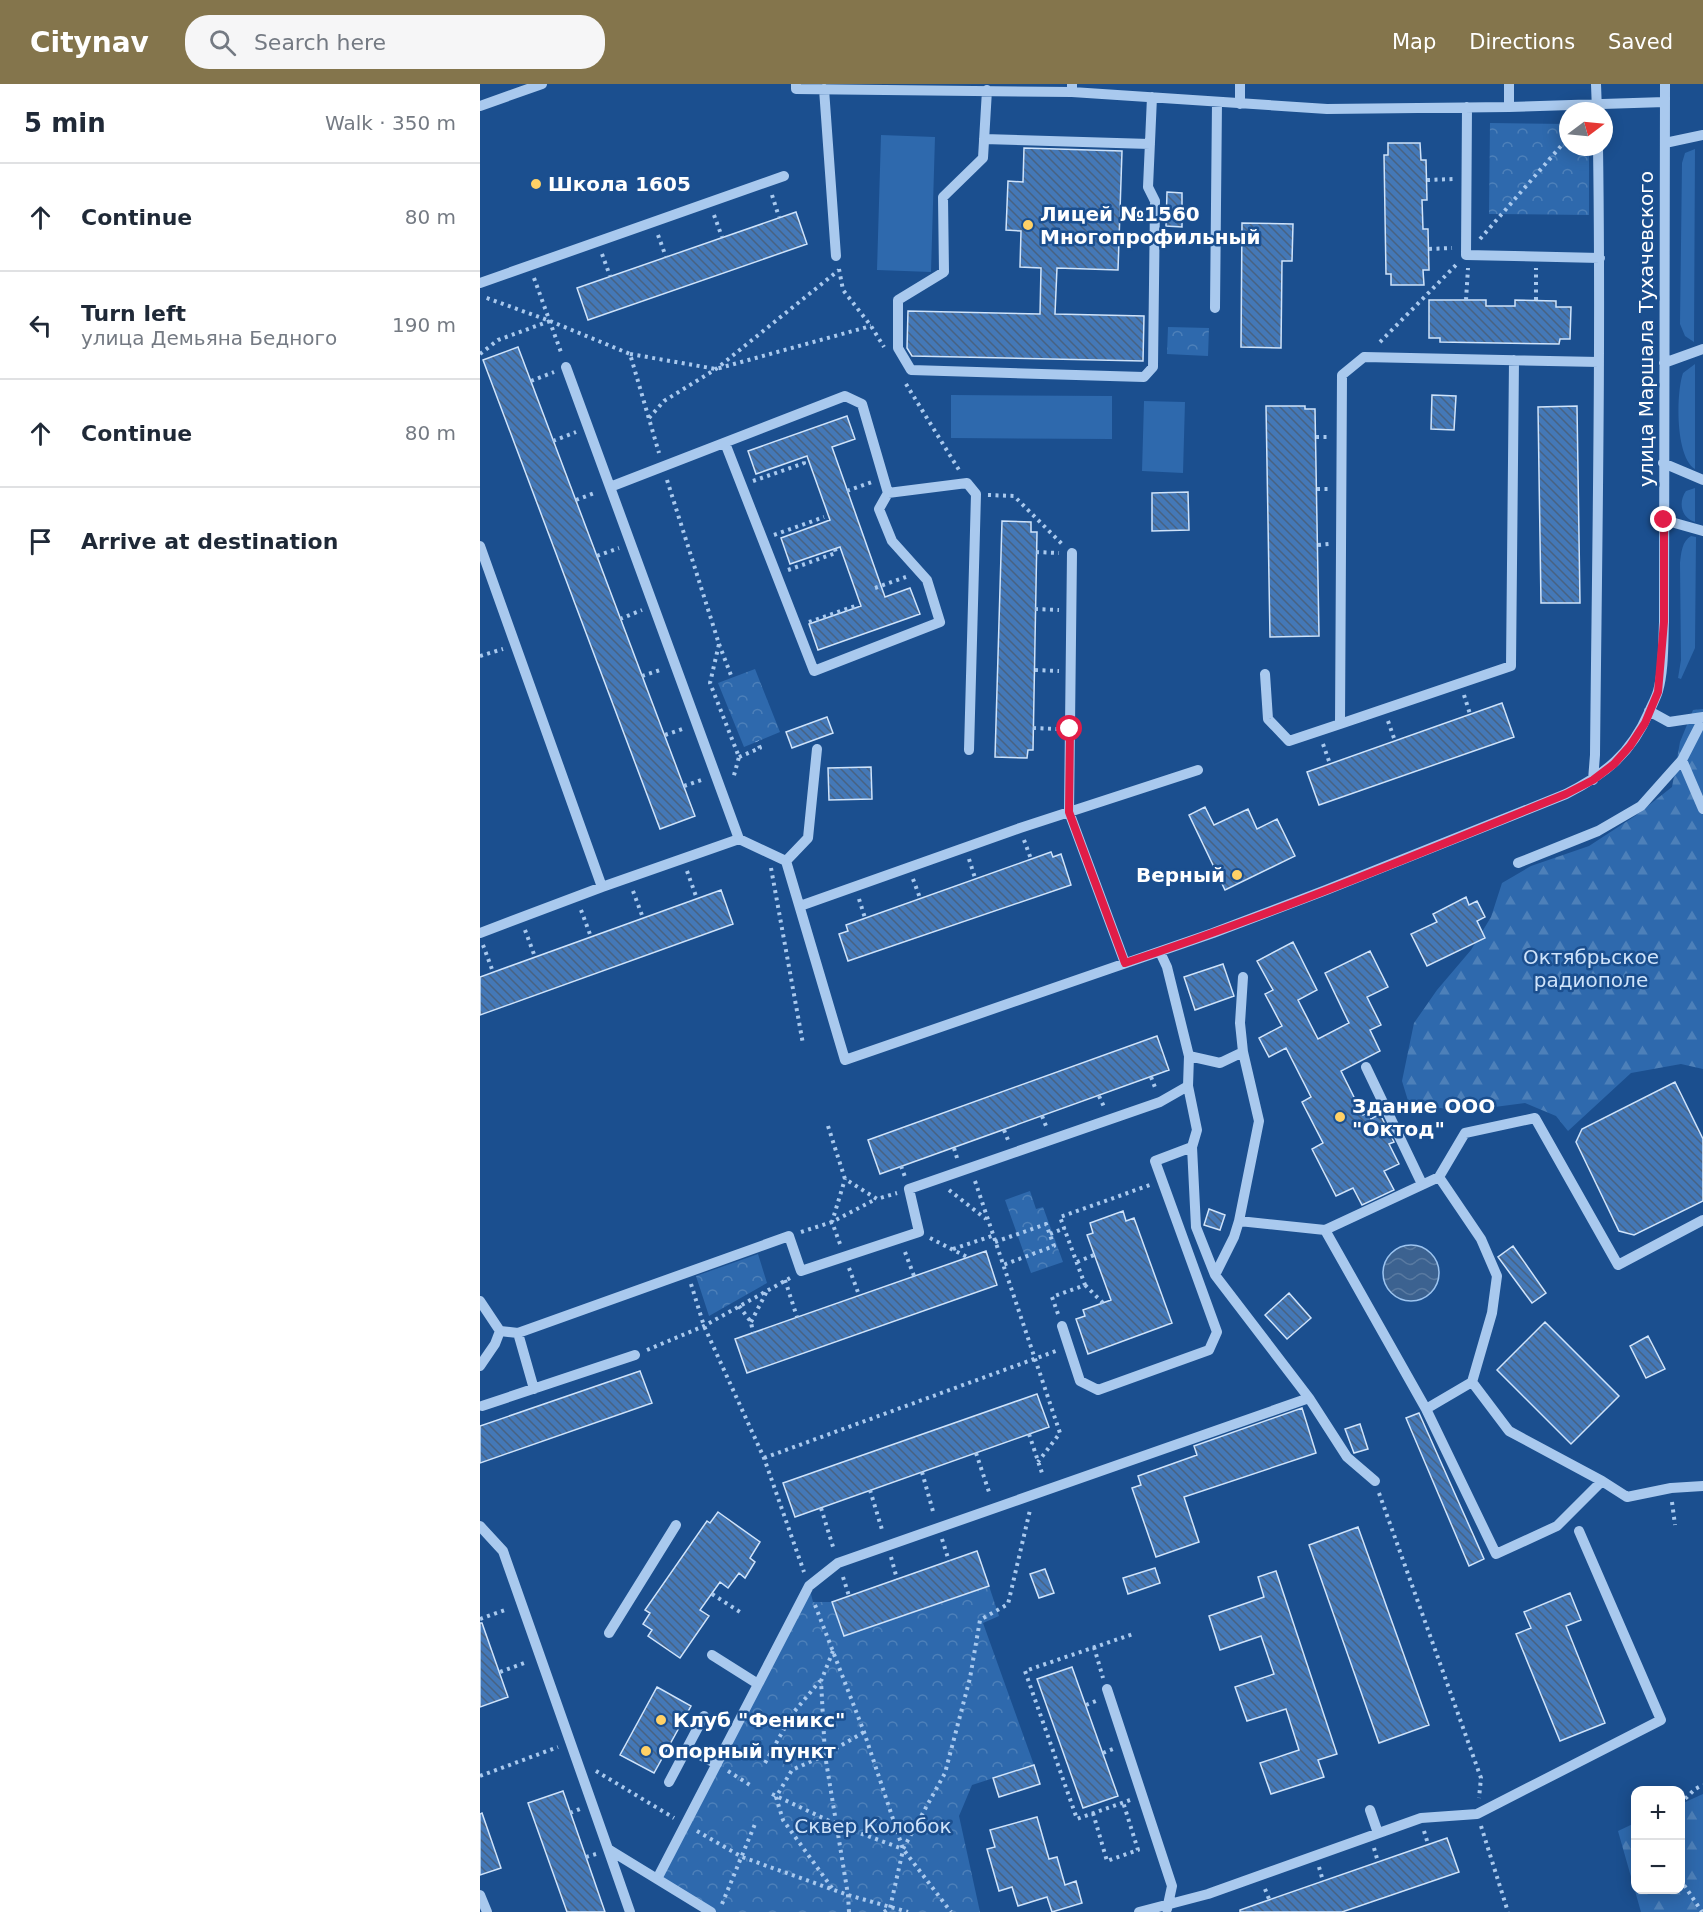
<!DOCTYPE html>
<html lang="en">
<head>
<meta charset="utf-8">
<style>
	:root { --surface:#fff; --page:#f6f6f7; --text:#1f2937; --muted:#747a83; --line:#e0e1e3; --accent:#84754c }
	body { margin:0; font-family:"DejaVu Sans",sans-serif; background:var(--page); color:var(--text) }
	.controls { position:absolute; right:18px; bottom:18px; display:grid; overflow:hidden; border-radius:12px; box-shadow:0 3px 15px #0003 }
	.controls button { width:54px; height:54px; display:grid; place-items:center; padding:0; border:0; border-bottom:2px solid var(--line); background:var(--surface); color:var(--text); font:30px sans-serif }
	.compass { position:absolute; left:1079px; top:18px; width:54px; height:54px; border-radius:50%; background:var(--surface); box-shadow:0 3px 15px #0003; rotate:74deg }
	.stop { position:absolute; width:18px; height:18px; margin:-14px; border:4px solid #e11d48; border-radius:50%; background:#fff }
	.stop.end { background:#e11d48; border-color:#fff; box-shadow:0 2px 6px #0008 }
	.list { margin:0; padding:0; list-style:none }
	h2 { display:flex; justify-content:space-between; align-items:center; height:78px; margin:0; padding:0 24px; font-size:26px }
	h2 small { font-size:20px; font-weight:400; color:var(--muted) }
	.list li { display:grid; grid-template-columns:39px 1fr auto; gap:18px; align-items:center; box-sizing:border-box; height:108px; padding:0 24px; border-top:2px solid var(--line) }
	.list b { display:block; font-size:22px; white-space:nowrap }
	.list p { margin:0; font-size:20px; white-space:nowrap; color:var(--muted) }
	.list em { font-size:20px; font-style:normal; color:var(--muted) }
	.icon { flex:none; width:33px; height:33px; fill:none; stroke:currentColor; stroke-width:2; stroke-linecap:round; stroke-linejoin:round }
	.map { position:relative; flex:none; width:1223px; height:1828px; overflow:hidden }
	header { display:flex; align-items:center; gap:36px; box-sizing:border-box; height:84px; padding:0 30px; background:var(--accent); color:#fff }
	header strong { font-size:28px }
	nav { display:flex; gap:33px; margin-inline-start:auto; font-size:21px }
	.search { width:420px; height:54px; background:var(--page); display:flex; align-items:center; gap:15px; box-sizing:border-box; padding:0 21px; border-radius:24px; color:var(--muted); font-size:22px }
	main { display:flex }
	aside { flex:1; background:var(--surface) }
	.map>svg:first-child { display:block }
	.green { fill:#2e69ad }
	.forest { fill:url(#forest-firs) }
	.park { fill:url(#park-crowns) }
	.water { fill:url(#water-waves); stroke:#9cc4f0; stroke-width:1.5 }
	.building { fill:url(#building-back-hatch); stroke:#cfe3fa; stroke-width:1.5 }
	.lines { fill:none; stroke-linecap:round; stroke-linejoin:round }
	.path { stroke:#a9c9ee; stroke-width:4; stroke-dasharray:3 4.5; stroke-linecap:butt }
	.minor { stroke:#a9c9ee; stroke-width:10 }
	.route { stroke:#e11d48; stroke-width:8 }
	.poi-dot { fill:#ffd166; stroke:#1b4f8f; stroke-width:2 }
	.labels { text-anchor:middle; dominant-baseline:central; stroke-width:5; stroke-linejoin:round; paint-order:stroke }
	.poi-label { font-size:20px; font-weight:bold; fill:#fff; stroke:#1b4f8f; text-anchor:start }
	.street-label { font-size:20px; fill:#fff; stroke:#1b4f8f }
	.park-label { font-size:20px; fill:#cfe3fa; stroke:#1b4f8f }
</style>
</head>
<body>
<header>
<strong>Citynav</strong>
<div class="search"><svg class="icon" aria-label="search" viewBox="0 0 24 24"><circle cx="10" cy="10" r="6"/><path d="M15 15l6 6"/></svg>Search here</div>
<nav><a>Map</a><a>Directions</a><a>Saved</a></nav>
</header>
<main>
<aside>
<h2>5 min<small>Walk · 350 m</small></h2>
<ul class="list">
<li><svg class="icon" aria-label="ahead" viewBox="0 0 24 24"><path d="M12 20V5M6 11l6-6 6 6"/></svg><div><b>Continue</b></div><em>80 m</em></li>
<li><svg class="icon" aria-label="left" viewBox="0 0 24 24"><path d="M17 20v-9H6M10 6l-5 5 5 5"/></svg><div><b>Turn left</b><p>улица Демьяна Бедного</p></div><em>190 m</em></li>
<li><svg class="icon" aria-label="ahead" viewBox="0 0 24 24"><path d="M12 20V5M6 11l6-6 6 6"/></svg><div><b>Continue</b></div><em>80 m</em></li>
<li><svg class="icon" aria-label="arrive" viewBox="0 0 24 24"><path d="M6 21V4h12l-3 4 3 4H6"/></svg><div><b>Arrive at destination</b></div></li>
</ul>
</aside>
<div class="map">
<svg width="1223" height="1828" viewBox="0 0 1223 1828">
	<defs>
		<pattern id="forest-firs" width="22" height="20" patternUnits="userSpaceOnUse" patternTransform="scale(1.5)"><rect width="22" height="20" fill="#2e69ad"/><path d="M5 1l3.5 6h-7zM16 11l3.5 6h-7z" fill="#4d80b9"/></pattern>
		<pattern id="park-crowns" width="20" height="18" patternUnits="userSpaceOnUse" patternTransform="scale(1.5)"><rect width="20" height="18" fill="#2e69ad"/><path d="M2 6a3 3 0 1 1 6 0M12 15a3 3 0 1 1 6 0" fill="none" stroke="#4d80b9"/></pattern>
		<pattern id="water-waves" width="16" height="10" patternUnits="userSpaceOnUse" patternTransform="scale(1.5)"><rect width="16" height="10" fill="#3c6290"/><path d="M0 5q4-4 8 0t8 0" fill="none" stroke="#597aa1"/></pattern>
		<pattern id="building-back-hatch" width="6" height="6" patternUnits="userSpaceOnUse" patternTransform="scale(1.5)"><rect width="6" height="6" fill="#4478b7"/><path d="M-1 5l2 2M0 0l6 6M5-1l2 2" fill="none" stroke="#486282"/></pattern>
	</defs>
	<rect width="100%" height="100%" fill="#1b4f8f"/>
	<!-- green -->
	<path class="green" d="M401,51L455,53L451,188L397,186Z
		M1215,65L1214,258L1205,252L1200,240L1202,79L1205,69Z
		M1215,280V385C1195,373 1196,309 1203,289Z
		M471,311L632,312V355L471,354Z
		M664,317L705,318L703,389L662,387Z
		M1215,404V438C1201,434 1198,418 1206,407Z
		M1211,452L1216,453L1215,564L1201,595L1198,594L1201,576L1200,479C1201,469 1202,457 1211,452Z"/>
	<!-- forest -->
	<path class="forest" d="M1223,625V985L1201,980L1151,989L1088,1047L1076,1032L1045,1019L984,1027L929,1020L922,997L934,939L957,906L991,866L1011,833L1022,799L1051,782L1109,762L1155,732L1192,703L1200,658L1213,626Z
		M1223,1710V1828H1161L1138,1747L1155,1739L1156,1806H1200L1201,1720Z"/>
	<!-- park -->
	<path class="park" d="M1010,39L1088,40V63H1109V131L1009,130Z
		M688,243L729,244L728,272L687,270Z
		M275,585L300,648L264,663L238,599Z
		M550,1107L556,1125L563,1123L583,1178L551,1189L525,1116Z
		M278,1170L287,1199L229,1232L216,1192Z
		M329,1502L333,1518H352L364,1552L509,1502L519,1532L503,1539L554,1681L492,1701L479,1732L500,1828H231L177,1796Z"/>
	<!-- water -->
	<path class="water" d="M903 1189a28 28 0 1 1 56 0a28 28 0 1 1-56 0Z"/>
	<!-- building -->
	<path class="building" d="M908,59H940L941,76H946L947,116H942L943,145H948L949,186H943L944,201H911V190H906L904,71H908Z
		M544,64L642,67L638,186L577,184L575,230L664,232L663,277L432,272L427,264L428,227L560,230L561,184L540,183L541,147L526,146L528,97L543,98Z
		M687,108L702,109V143L686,142Z
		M316,128L327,160L108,236L97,204Z
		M762,139L813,140L812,177H802L801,264L761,263Z
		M949,216H1006V222H1035V216L1076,217V223H1091L1090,255H1080L1079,260L960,258V254H949Z
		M38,263L215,732L180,745L3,276Z
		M952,311L976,312L974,346L951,345Z
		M786,322H825V325H835L839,552L790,553Z
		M1097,322L1100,519H1061L1058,323Z
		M367,332L375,355L352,363L405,513L430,504L440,530L338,566L329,540L381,522L360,463L310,480L301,454L350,436L327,372L276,390L268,367Z
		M708,408L709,446L672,447V409Z
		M522,437L551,438V448H557L553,666H548L547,674L515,673Z
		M1022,619L1034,653L839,721L827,688Z
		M347,633L353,649L312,664L306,648Z
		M391,683L392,715L349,716L348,684Z
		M725,723L734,741L768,725L777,745L797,735L815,772L745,806L709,731Z
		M571,768L573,773L581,770L591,801L368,877L359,850L368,847L366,841Z
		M241,806L253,840L0,931V893Z
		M986,813L989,821L997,817L1005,833L997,837L1005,854L947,882L931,850L957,838L953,830Z
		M813,858L837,906L818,916L838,955L869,939L845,889L890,867L908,903L887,913L901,941L890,946L900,967L861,987L883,1031L888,1028L891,1035L900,1030L914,1058L909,1060L919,1080L904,1087L914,1106L882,1121L873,1104L856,1112L832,1065L843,1059L822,1018L831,1013L806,964L789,973L779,954L802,942L785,910L793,906L777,877Z
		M743,880L754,912L715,926L704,893Z
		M677,952L689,986L400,1090L388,1056Z
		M1195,998L1223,1055V1117L1154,1151L1139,1147L1096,1058L1102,1045Z
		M729,1125L745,1131L740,1146L724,1141Z
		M643,1127L646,1137L654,1134L692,1239L608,1270L596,1235L605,1232L603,1226L631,1216L607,1151L613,1149L610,1139Z
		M1033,1162L1066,1209L1052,1219L1018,1173Z
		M506,1167L517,1201L267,1289L255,1255Z
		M809,1209L831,1234L807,1255L785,1231Z
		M1065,1238L1139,1312L1091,1360L1017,1286Z
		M1168,1252L1185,1285L1166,1294L1150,1262Z
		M160,1287L172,1319L0,1379V1342Z
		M557,1310L569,1343L315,1433L303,1399Z
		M822,1324L836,1369L704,1413L719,1458L676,1473L652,1404L661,1401L658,1392L717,1371L714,1362Z
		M939,1329L1004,1475L989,1482L926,1334Z
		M880,1340L888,1365L874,1369L865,1345Z
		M238,1428L280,1458L270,1474L275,1478L265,1494L259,1489L248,1504L240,1498L220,1526L229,1532L200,1574L168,1552L172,1546L163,1540L170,1529L165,1526L227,1437L230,1439Z
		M878,1443L949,1641L899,1659L829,1461Z
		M497,1467L509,1502L364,1552L352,1518Z
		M675,1484L680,1499L648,1510L643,1494Z
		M565,1485L574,1509L559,1514L550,1490Z
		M796,1487L857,1670L838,1676L844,1693L791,1710L780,1679L819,1666L806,1625L767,1637L755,1603L794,1590L781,1552L740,1566L729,1532L784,1513L778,1493Z
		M1090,1509L1101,1536L1086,1542L1125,1639L1080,1657L1036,1550L1051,1544L1044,1528Z
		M0,1539H2L28,1613L0,1623Z
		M592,1583L638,1712L603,1724L557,1595Z
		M177,1603L211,1622L174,1689L140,1671Z
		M554,1681L560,1700L519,1713L513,1694Z
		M83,1707L106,1773L125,1828H87L48,1719Z
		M2,1729L21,1784L0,1791V1730Z
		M557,1733L569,1775L577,1773L585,1801L596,1797L602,1819L572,1828L567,1813L538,1822L532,1803L519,1807L507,1765L515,1763L510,1746Z
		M967,1754L979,1788L862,1828H760V1826Z"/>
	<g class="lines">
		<!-- path -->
		<path class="path" d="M947,96L973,95
			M292,111L299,133
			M234,131L242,153
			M178,151L186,173
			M1000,155L1088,54
			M949,165L972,164
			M122,170L130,192
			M359,185L363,206L391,242L404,263
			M54,194L82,271
			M986,216L988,184
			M1056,216V184
			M70,237L150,270L179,369
			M900,258L977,180
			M0,270L18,256L70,237L4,213
			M150,270L236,285L391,242
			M51,297L74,288
			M426,300L479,386
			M169,334L184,317L236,285L359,186
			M836,353H847
			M73,357L96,348
			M187,396L239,560L230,599L259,673L253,695
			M273,397L324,379L322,374
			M837,405H848
			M367,407L392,398
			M508,411L534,412L582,460
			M96,416L117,408
			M294,451L344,433
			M838,461L849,460
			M556,468L579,469
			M117,472L139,464
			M308,486L356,469L355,465
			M395,504L426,493
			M555,525L579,526
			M140,535L162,526
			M329,538L378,521
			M239,560L252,594
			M0,572L23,565
			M555,586L579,587
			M162,592L183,585
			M984,611L990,630
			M908,637L915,657
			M553,644L577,645
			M185,651L205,644
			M843,660L850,680
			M259,673L280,664L277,657
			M204,702L224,695
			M544,756L551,775
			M489,775L495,794
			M291,784L323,960
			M207,787L217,815
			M433,795L440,814
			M153,807L163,834
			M379,815L385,834
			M101,826L111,853
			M45,846L55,873
			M3,861L13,888
			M671,993L676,1006
			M619,1012L625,1025
			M562,1032L566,1042
			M348,1042L365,1095L397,1115L417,1109
			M524,1046L528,1056
			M474,1064L477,1074
			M421,1082L425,1093
			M495,1097L580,1349L558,1378
			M469,1106L506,1135
			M321,1148L352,1138L396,1115
			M570,1150L585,1144
			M450,1154L487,1173
			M515,1158L566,1140L574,1162L523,1181
			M360,1160L352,1138L365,1095
			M473,1165L512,1152
			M425,1168L434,1192
			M597,1178L614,1171
			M369,1184L379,1211
			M305,1196L317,1233
			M211,1200L224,1242L284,1374L324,1488
			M605,1201L623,1219
			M259,1222L271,1238L273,1249
			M578,1230L572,1213L605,1201L580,1133L670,1101
			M271,1238L287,1207
			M167,1266L224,1242L310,1194
			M549,1350L563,1392
			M496,1369L510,1411
			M284,1374L576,1267
			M442,1388L454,1431
			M390,1406L403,1449
			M899,1409L1001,1694L999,1714
			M1192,1418L1195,1441
			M341,1424L354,1466
			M462,1455L469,1477
			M411,1473L417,1495
			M363,1493L369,1512
			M232,1510L260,1528
			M335,1521L384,1648L423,1765L471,1828
			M0,1535L28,1525
			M614,1563L623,1594
			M353,1567L341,1597L345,1671L368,1811L369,1828
			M20,1588L47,1578
			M606,1621L616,1617
			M623,1669L633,1665
			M285,1679L313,1629L340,1597
			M116,1687L194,1734
			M248,1687L270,1701
			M0,1692L78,1663
			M292,1710L358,1741L423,1765L465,1689L490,1594L500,1536L528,1520L550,1426
			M650,1716L597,1735L545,1587L653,1550
			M1200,1720L1215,1705L1223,1701
			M90,1729L100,1725
			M613,1729L627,1777L658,1766L643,1718
			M1001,1742L1028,1828
			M217,1747L262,1773L368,1811L428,1828
			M944,1747L948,1760
			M894,1764L898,1778
			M106,1773L116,1770
			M839,1783L843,1797
			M1200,1795L1222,1828
			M352,1804L303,1736L296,1713L312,1686L345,1671L384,1648
			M785,1805L789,1815
			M242,1820L275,1740
			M404,1828L410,1824L423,1766"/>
		<!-- minor -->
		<path class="minor" d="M316,0V5L592,8V0
			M1029,0V23
			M1116,0L1117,27
			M344,5L356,172
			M507,6L503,74L463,113L464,188L418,216V264L431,286L664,293L673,283L675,117L668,103L672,13
			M592,8L847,25L1029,23L1185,18
			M760,20V0
			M0,22L62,0
			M987,23L986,171L1120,174
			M504,55L670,60
			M1185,59L1223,51
			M0,199L304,92
			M735,224L737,18
			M1034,276L1031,582L860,640L862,291L884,273L1119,278
			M1184,279L1223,265
			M86,283L259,755
			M245,359L334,587L460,538L447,496L412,457L399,425L408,409
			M1183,379L1223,396
			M130,403L365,312L382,320L408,409L487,399L496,410L489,666
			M1184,436L1223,447
			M0,462L122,803
			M592,469L589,728L645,879
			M785,590L788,635L809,657L860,640
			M1169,627L1189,638L1223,633
			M1202,676L1223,725
			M1113,696L1115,671C1117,469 1121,266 1118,63
			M306,777L328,754L337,665
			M1038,779L1118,747L1161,722L1202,676L1223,635
			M320,822L540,744L718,686
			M0,849L122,803L259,755L306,777L365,976L733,849L846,806L1086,710C1125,690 1151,670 1169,628C1172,621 1176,614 1178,607C1184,585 1183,560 1184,538L1185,0
			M709,972L740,979L763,968
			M886,983L942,1100
			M959,1093L1001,1155L1017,1192L1012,1229L992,1298
			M759,1137L845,1146L946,1325L1016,1470L1077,1442L1122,1397
			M845,1146L959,1093L985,1049L1055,1034L1138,1181L1223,1136
			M735,1191L754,1153L759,1137L779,1037L763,968L760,939L763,893
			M0,1217L20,1247L38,1249L309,1152L321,1187L439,1148L429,1105L680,1018L708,1002L709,972L687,883L680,868
			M582,1242L600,1297L618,1306L729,1266L737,1248L675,1077L712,1063L717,1046L708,1002
			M38,1249L54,1305
			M0,1282L15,1260L20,1247
			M829,1314L867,1373L895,1397
			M2,1322L155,1271
			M946,1325L992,1298L1029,1347L1122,1397L1147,1413L1191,1404L1223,1402
			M0,1442L23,1467L128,1765L231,1828
			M129,1549L196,1441
			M232,1571L278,1600
			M627,1605L692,1802L687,1825
			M207,1664L237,1680
			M189,1698L224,1632
			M890,1726L898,1749
			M128,1765L150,1828
			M177,1795L329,1502L358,1479L829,1314L735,1191L716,1143L712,1063
			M0,1811L7,1828
			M659,1828L728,1810L941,1734L997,1730L1181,1636L1099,1447"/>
	</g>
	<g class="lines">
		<!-- route -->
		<path class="route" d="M590,645L589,728L645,879C795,830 940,769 1086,710L1113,696L1134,680L1150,662L1165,639L1178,608L1184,538V436"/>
	</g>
	<!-- markers -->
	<g class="poi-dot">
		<circle cx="56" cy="100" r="6"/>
		<circle cx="548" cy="141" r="6"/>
		<circle cx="757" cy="791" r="6"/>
		<circle cx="860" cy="1033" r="6"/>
		<circle cx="181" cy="1636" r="6"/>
		<circle cx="166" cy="1667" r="6"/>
	</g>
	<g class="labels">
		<!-- poi labels -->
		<g class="poi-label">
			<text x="68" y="100">Школа 1605</text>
			<text x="560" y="130">Лицей №1560<tspan x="560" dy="23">Многопрофильный</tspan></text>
			<text x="745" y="791" text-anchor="end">Верный</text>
			<text x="872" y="1022">Здание ООО<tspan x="872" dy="23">"Октод"</tspan></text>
			<text x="193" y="1636">Клуб "Феникс"</text>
			<text x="178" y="1667">Опорный пункт</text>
		</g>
		<!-- street labels -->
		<g class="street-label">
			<text transform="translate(1166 245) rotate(-90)">улица Маршала Тухачевского</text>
		</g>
		<!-- park labels -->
		<g class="park-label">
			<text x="1111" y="873">Октябрьское<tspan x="1111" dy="23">радиополе</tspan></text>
			<text x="393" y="1742">Сквер Колобок</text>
		</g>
	</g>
</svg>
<div class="controls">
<button>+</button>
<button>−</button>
</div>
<svg class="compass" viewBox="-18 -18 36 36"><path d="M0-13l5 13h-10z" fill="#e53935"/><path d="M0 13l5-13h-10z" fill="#747a83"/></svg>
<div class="stop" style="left:590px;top:645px"></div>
<div class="stop end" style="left:1184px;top:436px"></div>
</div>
</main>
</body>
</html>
